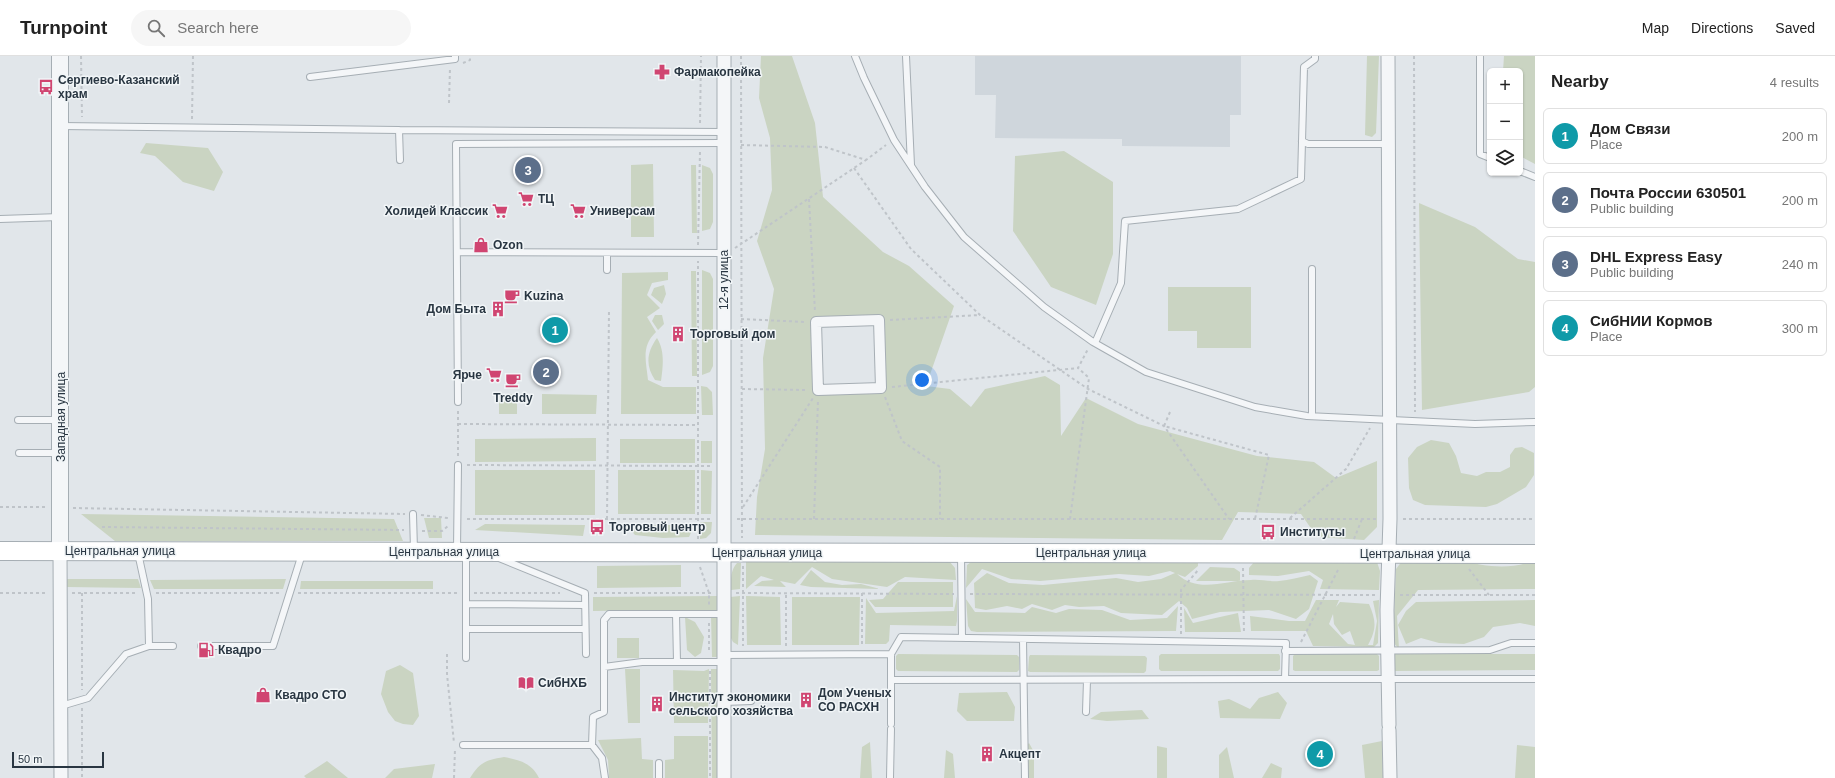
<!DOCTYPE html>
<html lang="en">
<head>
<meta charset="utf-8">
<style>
	:root { --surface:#fff; --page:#f6f6f6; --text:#222; --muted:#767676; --line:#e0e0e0; --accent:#d04571 }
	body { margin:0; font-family:Helvetica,sans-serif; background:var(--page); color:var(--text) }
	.controls { position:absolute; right:12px; top:12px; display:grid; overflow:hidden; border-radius:6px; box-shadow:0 1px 3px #0004 }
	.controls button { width:36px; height:36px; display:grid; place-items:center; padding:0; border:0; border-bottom:1px solid var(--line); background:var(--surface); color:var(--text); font:20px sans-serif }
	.scale { position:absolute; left:12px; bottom:10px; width:92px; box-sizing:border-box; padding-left:4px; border:2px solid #293642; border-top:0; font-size:11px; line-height:14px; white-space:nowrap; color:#293642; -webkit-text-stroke:3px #f1f5f7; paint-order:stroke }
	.you { position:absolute; left:922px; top:324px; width:14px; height:14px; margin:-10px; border:3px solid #fff; border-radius:50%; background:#1a73e8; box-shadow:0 0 0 6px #1a73e833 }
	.badge { display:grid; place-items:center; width:26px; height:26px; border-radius:50%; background:var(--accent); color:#fff; font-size:13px; font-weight:700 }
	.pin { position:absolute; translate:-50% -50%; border:2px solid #fff; box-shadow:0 1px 4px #0006 }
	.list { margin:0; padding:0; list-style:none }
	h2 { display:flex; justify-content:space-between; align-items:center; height:52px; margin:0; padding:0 16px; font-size:17px }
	h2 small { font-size:13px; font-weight:400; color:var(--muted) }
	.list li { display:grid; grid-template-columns:26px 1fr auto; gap:12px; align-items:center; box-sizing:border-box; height:56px; margin:0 8px 8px; padding:0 8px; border:1px solid var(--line); border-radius:6px }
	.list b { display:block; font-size:15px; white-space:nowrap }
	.list p { margin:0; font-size:13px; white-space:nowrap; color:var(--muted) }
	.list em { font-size:13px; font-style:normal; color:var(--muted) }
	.icon { flex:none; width:22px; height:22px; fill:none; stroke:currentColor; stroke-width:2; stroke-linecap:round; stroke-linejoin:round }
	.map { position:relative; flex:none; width:1535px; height:722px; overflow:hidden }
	header { display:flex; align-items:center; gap:24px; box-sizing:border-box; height:56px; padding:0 20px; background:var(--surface); border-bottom:1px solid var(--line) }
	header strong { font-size:19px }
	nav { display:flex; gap:22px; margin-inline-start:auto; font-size:14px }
	.search { width:280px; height:36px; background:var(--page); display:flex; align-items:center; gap:10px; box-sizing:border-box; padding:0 14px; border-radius:22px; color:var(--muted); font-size:15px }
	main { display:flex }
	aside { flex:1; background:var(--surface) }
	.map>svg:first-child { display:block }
	.built { fill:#cfd6dc }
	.green { fill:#cad4c2; fill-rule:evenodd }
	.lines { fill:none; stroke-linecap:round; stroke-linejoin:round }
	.service-casing { stroke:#a6aeb4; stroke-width:8 }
	.pedestrian-casing { stroke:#a6aeb4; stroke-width:12 }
	.minor-casing { stroke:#a6aeb4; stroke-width:15 }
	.tertiary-casing { stroke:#a6aeb4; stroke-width:18 }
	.secondary-casing { stroke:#a6aeb4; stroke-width:20 }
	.path { stroke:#bfc4c9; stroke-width:2; stroke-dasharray:3 3; stroke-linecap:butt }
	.service { stroke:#f4f6f8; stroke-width:6 }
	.pedestrian { stroke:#f4f6f8; stroke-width:10 }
	.minor { stroke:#f4f6f8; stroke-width:13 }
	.tertiary { stroke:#f4f6f8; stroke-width:16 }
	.secondary { stroke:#fff; stroke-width:18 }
	.labels { text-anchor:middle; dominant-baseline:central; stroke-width:3; stroke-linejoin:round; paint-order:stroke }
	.poi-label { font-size:12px; font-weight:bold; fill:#293642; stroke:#f1f5f7; text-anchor:start }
	.street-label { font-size:12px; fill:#293642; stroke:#f1f5f7 }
</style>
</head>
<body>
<header>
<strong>Turnpoint</strong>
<div class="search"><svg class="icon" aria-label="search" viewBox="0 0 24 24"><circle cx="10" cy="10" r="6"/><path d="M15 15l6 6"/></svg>Search here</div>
<nav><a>Map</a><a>Directions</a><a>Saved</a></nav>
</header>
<main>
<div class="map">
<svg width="1535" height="722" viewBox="0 0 1535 722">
	<rect width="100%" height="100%" fill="#e1e6ea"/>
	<!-- built -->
	<path class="built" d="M975,0H1241V59H1230V91L1122,90V83L995,82L996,39H975Z"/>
	<!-- green -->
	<path class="green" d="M761,0H792L815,67L823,141L883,196L909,210L954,250L926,330L950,333L971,351L985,333L1045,320L1060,329L1061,380L1086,342L1138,368L1257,400L1314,406L1336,422L1377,405V471L1364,484L1317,481L1301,458L1238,456L1222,484L755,479L757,441L765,393L763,302L774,233L757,185L772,134L770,82L759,42ZM879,264L881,331L818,333L816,266Z
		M1367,0H1379L1376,77L1372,81L1365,79Z
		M1504,0H1535V108L1520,100V15H1503Z
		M146,87L208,92L223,116L214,135L183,126L155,100L140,97Z
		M1064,95L1113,126V198L1096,249L1051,231L1013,175L1015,100Z
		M653,108L654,181H631V109Z
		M691,109H696L697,177H692Z
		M702,109L710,112L713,118V166L710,173L702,175Z
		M1419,147L1475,171L1518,203L1535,206V331L1529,336L1422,354Z
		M702,214L710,217L713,223V310L710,316L702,319Z
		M691,215H696L697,320H692Z
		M668,216V224L652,227L647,239L660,252L647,261L656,276C641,290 646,305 648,324L663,331H696V358H621L622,217Z
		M664,229L666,238L662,248L651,239L654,232Z
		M1168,231H1251V292H1197V275H1168Z
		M655,259H662L664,268L658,274L652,265Z
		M657,282C665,295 663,310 661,325L655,324C645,309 647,296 657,282Z
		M701,330L707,331L712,336L713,359H702Z
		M499,338H517V358H499Z
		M542,338L597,339L596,358H542Z
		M596,382V405L475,406V383Z
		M620,383H695V407H620Z
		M1431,384L1449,387L1456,400L1461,417L1477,420L1486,416H1500L1510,411V399L1515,392L1522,391L1534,397V419L1526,431L1497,448L1486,451L1425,449L1413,444L1409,432L1408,402L1417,391Z
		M701,385H712V407H701Z
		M475,414H595V459H475Z
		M618,414H695V458H618Z
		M701,414L712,415L711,458H701Z
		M81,458L394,463L403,485H115Z
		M424,462H441L442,482H429Z
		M700,466H712L711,477L706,482L700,483Z
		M485,468L585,469L583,480L475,474Z
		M641,469H677L693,472L689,481L663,482L635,479L628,471Z
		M974,504L1198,506V510L1185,521L1177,518C1199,538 1225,524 1251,524C1260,523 1270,526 1279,525C1289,524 1300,521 1310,519L1318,525L1309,553L1296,563L1269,554L1220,556L1192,563L1187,552L1179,545L1162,559L1121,557L1104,550L1079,551L1065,549L1052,554L1032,548L1022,553L1007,550L986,554L975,552L974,527L987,517L1009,527L1043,529L1116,522L1138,526L1161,523L1175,517L1170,515L1149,520L1119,518L1040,525L1011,523L982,513L966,532L967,509Z
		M1461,504C1485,511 1512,514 1535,504V533L1418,534L1397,560L1399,593L1393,586L1396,513L1402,505Z
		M746,505H949L955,512L956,524L905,521L887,531L832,523L812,511L795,528L780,525L786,531L754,530L762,525L774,524L761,520L746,533Z
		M1255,505L1377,506L1380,515L1379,534L1320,533L1323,524L1309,515L1278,520L1249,519V512Z
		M737,507H741L740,533L731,534C731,524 730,515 737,507Z
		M681,509V531L597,532V510Z
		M1210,511L1234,512L1240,516V525H1196Z
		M811,514L825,526L842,529L861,528L880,533L811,531L800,529Z
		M67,523H138L141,532L67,531Z
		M286,523L283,533H154L150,524Z
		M301,525H433V533H300Z
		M898,526H953V551H875L869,544L883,543Z
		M718,540V554L593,555V541Z
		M740,540L738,589L733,586L730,580V541Z
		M746,540L780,541L781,589H747Z
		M957,540V565L956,570L890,569L889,585L886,588H865L866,542L876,557L954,555Z
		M792,541H860L859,589H792Z
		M966,543L975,556L1025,557L1032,551L1056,557L1069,553L1102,554L1130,564L1167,562L1178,550L1176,575L977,576L971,575L968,570Z
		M1316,544H1339L1336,551L1340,546L1369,548C1376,564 1377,573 1368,589H1373L1377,565L1373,545L1379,544L1378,587L1374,591L1313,590L1306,575H1251L1250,560L1289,565H1305ZM1333,558L1334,568L1342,579L1350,575L1355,589L1348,588L1329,568Z
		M1535,544V570L1520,567L1493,571L1484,581L1464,588L1439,587L1421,582L1406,588L1398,569L1406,555L1416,546Z
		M1184,552L1193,567L1238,557L1241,576H1185Z
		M711,560H719V601H712Z
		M685,561L695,566L704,581L701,597L695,601L687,594Z
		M617,582H639V602H617Z
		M898,598L1017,599L1019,601V614L1017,616L898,615L896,613V600Z
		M1161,598H1279L1280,600V613L1278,615H1161L1159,613V600Z
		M1295,598H1377L1379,600V614L1377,615H1295L1293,614V600Z
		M1394,598H1535V614L1394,615L1393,599Z
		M1030,599L1145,600L1147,602L1146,615L1144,617L1030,616L1028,615L1029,601Z
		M400,609L413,617L419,660L413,669L403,668L395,665L388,656L381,638L386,615Z
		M625,613H640V667H628Z
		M709,613L708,667H674L673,614L704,615Z
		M711,613H719V722H712Z
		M1007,636L1015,651L1014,665H967L957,655L959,637Z
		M1278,636L1287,647L1280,663L1220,662L1218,645L1229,643L1250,653L1259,642Z
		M1142,654L1149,663L1107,665L1090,663L1101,656Z
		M674,680H708V722H665V704L674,703Z
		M641,682L642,703L653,704V722H609L608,704L598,684Z
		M1382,685L1383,722H1365L1362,689Z
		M870,686L872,722H860L862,691Z
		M1029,687L1034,696V722H1022V694Z
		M1517,689L1535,691V722H1515Z
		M1157,690L1167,692V722H1157Z
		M1227,691L1234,722H1219V699Z
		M946,694L953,698L955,722H944Z
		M504,701C519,704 532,707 539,722H470C480,706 486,704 504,701Z
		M327,705L348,722H306L304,720Z
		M1271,707L1282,712L1281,722H1262Z
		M435,708L432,722H385L394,713Z"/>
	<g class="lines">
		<defs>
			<path id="service" d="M855,0L864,22L894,84L925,131L964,181L1044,251L1093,286L1146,316L1255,351L1307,360L1475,368L1535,366
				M906,0L911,109
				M1480,0V98L1490,102
				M310,21L455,3V0
				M60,70L399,74L723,76
				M399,74L400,104
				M1302,85L1308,88H1388
				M1520,115L1535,121
				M0,163L60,161
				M457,196L724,197
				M607,197V214
				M1312,213V360
				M1095,287L1121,227L1125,165L1238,153L1301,123L1304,11L1315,3V0
				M458,346L456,88L724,87
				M18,364H59
				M19,397H59
				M413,458L414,494
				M457,494L458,409
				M138,497L148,543L149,590H173
				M961,499L962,582
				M499,502L585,537L586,598
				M466,548L585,549
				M676,558L677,606
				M466,573H585
				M1023,583L1025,722
				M201,590H273L302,498
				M1285,595L1490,594L1511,587H1535
				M724,599L891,598V668
				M466,602V498
				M604,611L642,606H724
				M1285,623H1535
				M891,624L1285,623L1286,587L901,581L891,598
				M724,646L751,645
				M61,650L88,642L126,598L149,590
				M1086,656L1087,624
				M463,689H592L602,702L605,722
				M592,689L593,661L604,656V564L609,558H724
				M659,722V707
				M890,722L891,673"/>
			<path id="pedestrian" d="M879,264L881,332L818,334L816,266Z"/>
			<path id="minor" d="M724,0V722
				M1388,0L1390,463L1387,554L1389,669
				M60,495L61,722
				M1389,674L1390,722"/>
			<path id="tertiary" d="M60,495V0"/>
			<path id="secondary" d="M0,495L1535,498"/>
		</defs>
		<!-- service casing -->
		<use href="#service" class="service-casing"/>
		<!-- pedestrian casing -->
		<use href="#pedestrian" class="pedestrian-casing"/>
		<!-- minor casing -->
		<use href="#minor" class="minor-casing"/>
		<!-- tertiary casing -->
		<use href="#tertiary" class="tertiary-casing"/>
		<!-- secondary casing -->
		<use href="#secondary" class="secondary-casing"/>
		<!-- path -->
		<path class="path" d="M81,0L82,61
			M741,0L742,482
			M1414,0L1415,356
			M463,7L470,4V0
			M449,47L450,12
			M192,63L193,0
			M700,67L701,0
			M741,89L825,91L866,104L886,89
			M854,112L911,193L980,259L1088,333L1164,370L1229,463
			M809,143L815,256
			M698,189L700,95
			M735,192L866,104
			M741,263L806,266
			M890,264L980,259
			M892,331L1078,312
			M742,333L807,334
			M885,341L902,385L940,411V463
			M1170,356L1164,370L1269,399L1255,463
			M458,368L698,369
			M458,400V355
			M467,409L713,410
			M0,451H47
			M743,451L813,342
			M73,452L405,458
			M421,459L448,462
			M1290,462L1346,413L1370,372
			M467,463H712
			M607,463L609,253
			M737,463H1378
			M814,463L818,344
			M1070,463L1089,322L1078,312L1088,293
			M1403,463H1535
			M102,471L404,474
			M422,475H442L448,470
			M698,483V205
			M1354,483L1362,463
			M743,510V590
			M700,511L709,537V549
			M1243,512L1244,578
			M1469,513L1489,539
			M0,537H48
			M72,537H138
			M82,537V634
			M156,537H280
			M298,537H458
			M474,537H560
			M594,537H712
			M736,537L954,538
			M862,537V590
			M970,538L1376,539
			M1400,539H1535
			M709,567V597
			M1181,578V534L1199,513
			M1301,586L1339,512
			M786,590V537
			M447,598V618L454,687
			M710,615V722
			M82,652V722
			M454,722L455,693"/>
		<!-- service -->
		<use href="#service" class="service"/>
		<!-- pedestrian -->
		<use href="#pedestrian" class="pedestrian"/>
		<!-- minor -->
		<use href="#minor" class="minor"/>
		<!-- tertiary -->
		<use href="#tertiary" class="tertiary"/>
		<!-- secondary -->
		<use href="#secondary" class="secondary"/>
	</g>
	<!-- icons -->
	<defs>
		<symbol id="pharmacy-bare" viewBox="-9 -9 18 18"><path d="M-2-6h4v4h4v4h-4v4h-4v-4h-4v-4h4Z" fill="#d04571" stroke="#f1f5f7" stroke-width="2.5" paint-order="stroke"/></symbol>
		<symbol id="bus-bare" viewBox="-9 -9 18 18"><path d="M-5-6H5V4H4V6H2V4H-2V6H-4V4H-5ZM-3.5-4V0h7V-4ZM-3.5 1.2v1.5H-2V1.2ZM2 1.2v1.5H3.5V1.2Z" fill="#d04571" stroke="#f1f5f7" stroke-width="2.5" paint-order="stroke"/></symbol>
		<symbol id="supermarket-bare" viewBox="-9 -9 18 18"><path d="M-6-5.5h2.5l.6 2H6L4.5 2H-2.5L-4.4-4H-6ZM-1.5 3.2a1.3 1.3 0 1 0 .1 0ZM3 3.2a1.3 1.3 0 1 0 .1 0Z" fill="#d04571" stroke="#f1f5f7" stroke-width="2.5" paint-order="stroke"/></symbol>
		<symbol id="shop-bare" viewBox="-9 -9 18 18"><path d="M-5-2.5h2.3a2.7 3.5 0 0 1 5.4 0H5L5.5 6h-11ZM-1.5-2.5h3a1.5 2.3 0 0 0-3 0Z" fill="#d04571" stroke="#f1f5f7" stroke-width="2.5" paint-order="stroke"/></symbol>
		<symbol id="cafe-bare" viewBox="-9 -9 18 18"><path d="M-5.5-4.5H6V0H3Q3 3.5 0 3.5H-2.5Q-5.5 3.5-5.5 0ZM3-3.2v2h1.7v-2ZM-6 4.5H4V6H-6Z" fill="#d04571" stroke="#f1f5f7" stroke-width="2.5" paint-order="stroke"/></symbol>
		<symbol id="building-bare" viewBox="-9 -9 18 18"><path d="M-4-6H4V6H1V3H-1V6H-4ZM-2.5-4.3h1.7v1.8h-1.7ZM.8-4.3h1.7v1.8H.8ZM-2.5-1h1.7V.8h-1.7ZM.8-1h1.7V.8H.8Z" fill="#d04571" stroke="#f1f5f7" stroke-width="2.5" paint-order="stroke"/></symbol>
		<symbol id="fuel-bare" viewBox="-9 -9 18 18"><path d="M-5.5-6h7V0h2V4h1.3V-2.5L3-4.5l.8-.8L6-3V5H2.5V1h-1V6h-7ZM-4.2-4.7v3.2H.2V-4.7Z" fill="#d04571" stroke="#f1f5f7" stroke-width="2.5" paint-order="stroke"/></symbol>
		<symbol id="library-bare" viewBox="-9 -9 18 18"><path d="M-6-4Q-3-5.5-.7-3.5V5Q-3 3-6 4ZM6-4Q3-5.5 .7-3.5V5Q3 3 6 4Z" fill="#d04571" stroke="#f1f5f7" stroke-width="2.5" paint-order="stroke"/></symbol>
	</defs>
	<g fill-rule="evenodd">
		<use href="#pharmacy-bare" x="651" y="5" width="22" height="22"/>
		<use href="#bus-bare" x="35" y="20" width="22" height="22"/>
		<use href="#supermarket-bare" x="515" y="132" width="22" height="22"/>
		<use href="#supermarket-bare" x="489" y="144" width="22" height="22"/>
		<use href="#supermarket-bare" x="567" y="144" width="22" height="22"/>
		<use href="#shop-bare" x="470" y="178" width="22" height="22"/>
		<use href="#cafe-bare" x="501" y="229" width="22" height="22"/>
		<use href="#building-bare" x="487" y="242" width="22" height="22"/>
		<use href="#building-bare" x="667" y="267" width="22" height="22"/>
		<use href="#supermarket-bare" x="483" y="308" width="22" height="22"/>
		<use href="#cafe-bare" x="502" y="313" width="22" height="22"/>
		<use href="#bus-bare" x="586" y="460" width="22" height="22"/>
		<use href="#bus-bare" x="1257" y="465" width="22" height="22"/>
		<use href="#fuel-bare" x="195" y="583" width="22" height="22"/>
		<use href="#library-bare" x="515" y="616" width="22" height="22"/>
		<use href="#shop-bare" x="252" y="628" width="22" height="22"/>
		<use href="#building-bare" x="795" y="633" width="22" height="22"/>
		<use href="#building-bare" x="646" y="637" width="22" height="22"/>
		<use href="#building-bare" x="976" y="687" width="22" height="22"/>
	</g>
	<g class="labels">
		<!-- poi labels -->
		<g class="poi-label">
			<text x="674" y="16">Фармакопейка</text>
			<text x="58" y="24">Сергиево-Казанский<tspan x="58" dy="14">храм</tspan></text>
			<text x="538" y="143">ТЦ</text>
			<text x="488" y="155" text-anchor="end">Холидей Классик</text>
			<text x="590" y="155">Универсам</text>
			<text x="493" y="189">Ozon</text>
			<text x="524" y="240">Kuzina</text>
			<text x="486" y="253" text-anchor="end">Дом Быта</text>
			<text x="690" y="278">Торговый дом</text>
			<text x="482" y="319" text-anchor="end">Ярче</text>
			<text x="513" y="342" text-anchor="middle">Treddy</text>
			<text x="609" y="471">Торговый центр</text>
			<text x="1280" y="476">Институты</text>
			<text x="218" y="594">Квадро</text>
			<text x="538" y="627">СибНХБ</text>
			<text x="818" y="637">Дом Ученых<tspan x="818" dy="14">СО РАСХН</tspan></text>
			<text x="275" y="639">Квадро СТО</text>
			<text x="669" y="641">Институт экономики<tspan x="669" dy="14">сельского хозяйства</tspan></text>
			<text x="999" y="698">Акцепт</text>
		</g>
		<!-- street labels -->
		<g class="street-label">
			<text transform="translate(724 224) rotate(-90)">12-я улица</text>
			<text transform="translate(61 361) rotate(-90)">Западная улица</text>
			<text x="120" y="495">Центральная улица</text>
			<text x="444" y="496">Центральная улица</text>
			<text x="767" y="497">Центральная улица</text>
			<text x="1091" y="497">Центральная улица</text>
			<text x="1415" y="498">Центральная улица</text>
		</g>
	</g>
</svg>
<div class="controls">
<button>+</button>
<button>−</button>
<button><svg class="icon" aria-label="layers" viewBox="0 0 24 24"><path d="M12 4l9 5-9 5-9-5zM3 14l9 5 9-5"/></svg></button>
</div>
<div class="scale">50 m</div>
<div class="you"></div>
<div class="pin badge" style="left:555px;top:274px;background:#0f9aa8">1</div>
<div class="pin badge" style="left:546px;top:316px;background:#5c6f8a">2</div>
<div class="pin badge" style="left:528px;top:114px;background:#5c6f8a">3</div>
<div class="pin badge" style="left:1320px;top:698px;background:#0f9aa8">4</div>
</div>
<aside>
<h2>Nearby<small>4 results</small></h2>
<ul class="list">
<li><span class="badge" style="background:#0f9aa8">1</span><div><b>Дом Связи</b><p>Place</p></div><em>200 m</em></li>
<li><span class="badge" style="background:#5c6f8a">2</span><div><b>Почта России 630501</b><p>Public building</p></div><em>200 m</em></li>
<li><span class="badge" style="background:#5c6f8a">3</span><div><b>DHL Express Easy</b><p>Public building</p></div><em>240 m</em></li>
<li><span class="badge" style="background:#0f9aa8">4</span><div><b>СибНИИ Кормов</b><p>Place</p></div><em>300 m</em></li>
</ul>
</aside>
</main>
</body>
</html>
